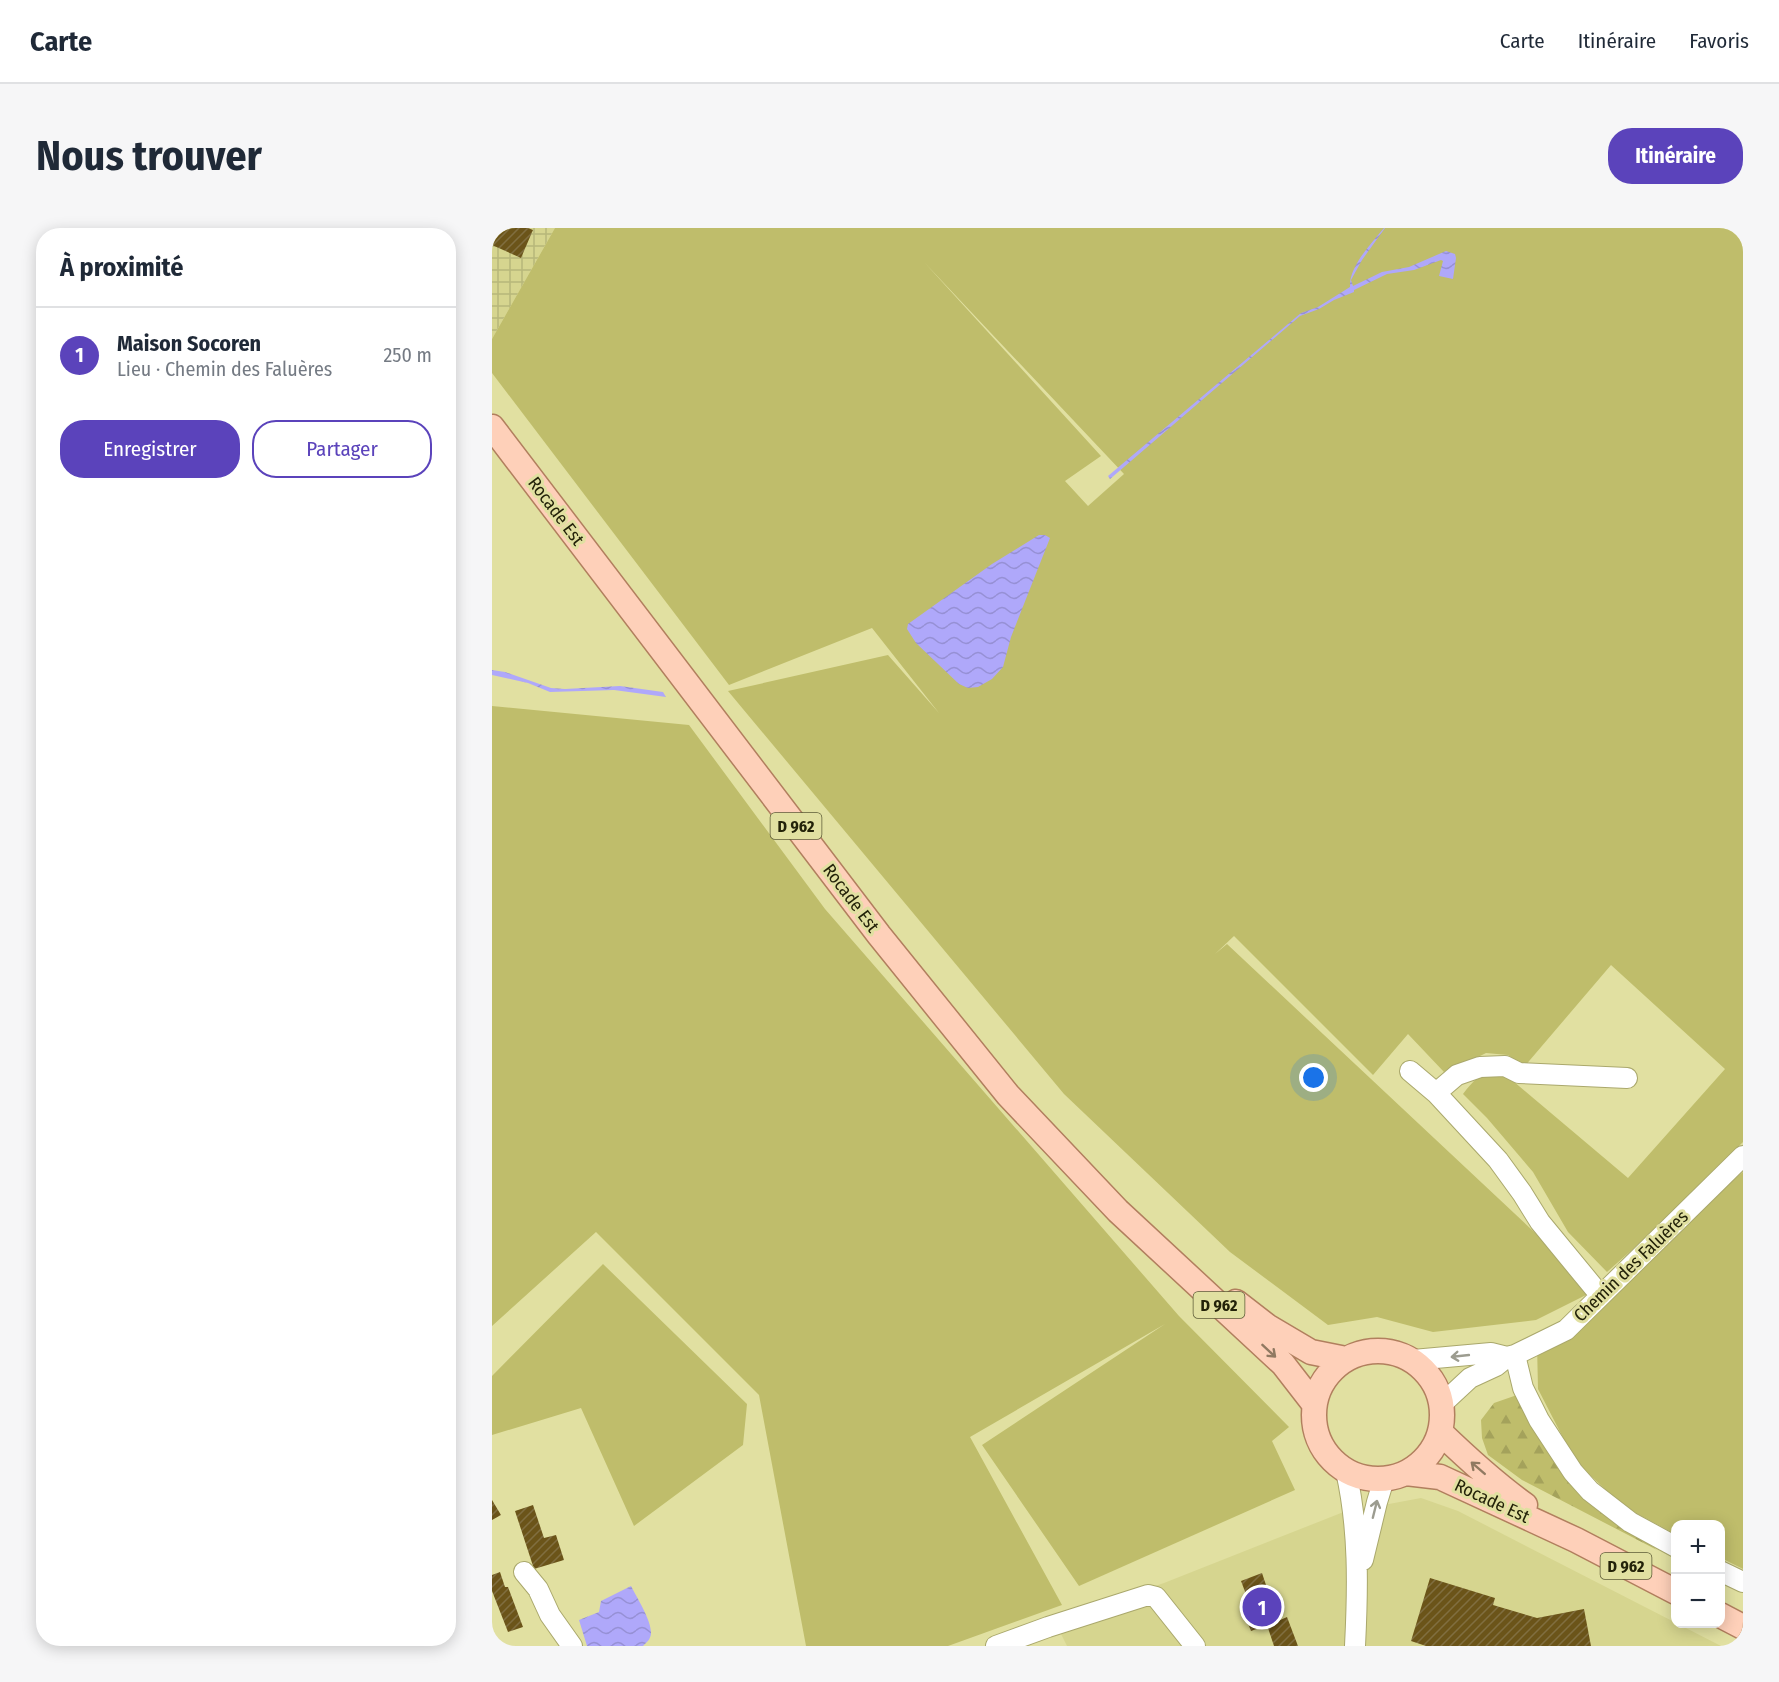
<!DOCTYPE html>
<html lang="fr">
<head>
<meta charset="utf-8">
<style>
	:root { --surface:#fff; --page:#f6f6f7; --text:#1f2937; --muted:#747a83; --line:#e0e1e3; --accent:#5b43bb }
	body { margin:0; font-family:"Fira Sans Condensed",sans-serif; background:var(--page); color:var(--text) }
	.controls { position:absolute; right:18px; bottom:18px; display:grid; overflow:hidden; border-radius:12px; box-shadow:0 3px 15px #0003 }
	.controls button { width:54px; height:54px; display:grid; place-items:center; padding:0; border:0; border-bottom:2px solid var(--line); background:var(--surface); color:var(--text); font:30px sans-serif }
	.you { position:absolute; left:822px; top:850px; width:21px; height:21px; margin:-15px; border:4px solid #fff; border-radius:50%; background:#1a73e8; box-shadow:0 0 0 9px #1a73e833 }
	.badge { display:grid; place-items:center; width:39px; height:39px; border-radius:50%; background:var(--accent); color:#fff; font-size:20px; font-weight:700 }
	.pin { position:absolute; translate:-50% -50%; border:3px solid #fff; box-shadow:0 2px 6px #0006 }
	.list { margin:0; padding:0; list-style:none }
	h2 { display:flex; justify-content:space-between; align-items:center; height:78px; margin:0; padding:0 24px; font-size:26px }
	h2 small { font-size:20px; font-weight:400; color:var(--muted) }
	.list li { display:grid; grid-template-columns:39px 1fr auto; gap:18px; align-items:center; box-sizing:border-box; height:96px; padding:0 24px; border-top:2px solid var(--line) }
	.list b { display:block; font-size:22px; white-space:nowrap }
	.list p { margin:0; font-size:20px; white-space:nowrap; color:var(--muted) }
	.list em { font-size:20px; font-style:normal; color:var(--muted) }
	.actions { display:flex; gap:12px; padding:18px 24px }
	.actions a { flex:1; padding:14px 0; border:2px solid var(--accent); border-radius:24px; text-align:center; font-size:21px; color:var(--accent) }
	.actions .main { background:var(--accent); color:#fff }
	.map { position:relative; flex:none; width:1251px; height:1418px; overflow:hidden; border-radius:24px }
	header { display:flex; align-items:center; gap:36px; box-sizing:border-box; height:84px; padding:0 30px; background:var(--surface); border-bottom:2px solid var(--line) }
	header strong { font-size:28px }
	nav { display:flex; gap:33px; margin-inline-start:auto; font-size:21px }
	.intro { display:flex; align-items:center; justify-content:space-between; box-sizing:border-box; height:144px; padding:0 36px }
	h1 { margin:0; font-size:42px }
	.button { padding:15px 27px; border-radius:24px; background:var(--accent); color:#fff; font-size:21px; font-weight:700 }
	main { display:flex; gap:36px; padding:0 36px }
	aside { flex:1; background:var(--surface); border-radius:24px; box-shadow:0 3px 15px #0003 }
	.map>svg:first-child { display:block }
	.built { fill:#d6d58f }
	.industrial { fill:url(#industrial-grid) }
	.green { fill:#bfbd6b; fill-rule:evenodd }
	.forest { fill:url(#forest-firs) }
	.water { fill:url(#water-waves) }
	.building { fill:url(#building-hatch) }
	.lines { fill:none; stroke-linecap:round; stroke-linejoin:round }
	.minor-casing { stroke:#aaa86c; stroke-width:22 }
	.major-casing { stroke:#b17f5e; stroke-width:27 }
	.minor { stroke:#fff; stroke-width:20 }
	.major { stroke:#fed0b9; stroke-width:24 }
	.oneway { stroke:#907961 }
	.oneway2 { stroke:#9c9c90 }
	.labels { text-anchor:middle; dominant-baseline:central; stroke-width:6; stroke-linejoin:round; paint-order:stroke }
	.shield { fill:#e1e0a1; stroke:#5c5b37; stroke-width:1.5 }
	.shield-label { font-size:16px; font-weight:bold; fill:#232209 }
	.street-label { font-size:18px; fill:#232209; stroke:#e1e0a1 }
</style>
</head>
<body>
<header>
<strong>Carte</strong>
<nav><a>Carte</a><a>Itinéraire</a><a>Favoris</a></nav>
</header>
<div class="intro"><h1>Nous trouver</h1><a class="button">Itinéraire</a></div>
<main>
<aside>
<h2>À proximité<small></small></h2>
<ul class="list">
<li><span class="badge">1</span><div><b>Maison Socoren</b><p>Lieu · Chemin des Faluères</p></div><em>250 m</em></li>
</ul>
<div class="actions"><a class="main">Enregistrer</a><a>Partager</a></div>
</aside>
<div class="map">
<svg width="1251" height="1418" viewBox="0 0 1251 1418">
	<defs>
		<pattern id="industrial-grid" width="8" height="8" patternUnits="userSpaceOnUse" patternTransform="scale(1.5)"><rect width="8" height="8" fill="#d6d58f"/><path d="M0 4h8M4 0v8" fill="none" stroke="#b7b77a"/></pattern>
		<pattern id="forest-firs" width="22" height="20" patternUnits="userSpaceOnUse" patternTransform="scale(1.5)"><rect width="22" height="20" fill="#bfbd6b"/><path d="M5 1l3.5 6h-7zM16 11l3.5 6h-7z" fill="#a4a25b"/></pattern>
		<pattern id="water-waves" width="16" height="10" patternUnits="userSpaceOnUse" patternTransform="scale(1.5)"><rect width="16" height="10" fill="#afa8fa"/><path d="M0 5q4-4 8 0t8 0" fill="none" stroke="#9690d5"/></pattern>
		<pattern id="building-hatch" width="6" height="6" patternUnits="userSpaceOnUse" patternTransform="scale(1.5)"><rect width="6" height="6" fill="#6b5419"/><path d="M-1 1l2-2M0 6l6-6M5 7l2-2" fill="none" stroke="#806e40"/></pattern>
	</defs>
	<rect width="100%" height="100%" fill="#e1e0a1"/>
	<!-- built -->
	<path class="built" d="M929,1270L966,1283L1229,1418H575L562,1392L672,1355L849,1285Z"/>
	<!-- industrial -->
	<path class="industrial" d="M0,0H63L0,111Z"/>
	<!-- green -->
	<path class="green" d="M63,0H1251V914L1170,995L1115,1044L1076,1004L1041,944L995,890L971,866C984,849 992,841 1014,847L1136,950L1233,841L1119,737L1032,839L1016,827L994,825L972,836L952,844L916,806L881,847L742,708L723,726L735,716L1104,1062L1044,1092L941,1104L885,1089L836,1097L738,1024L572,866L236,463L396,427L447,485L380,400L237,457L0,145V111ZM432,34L632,246L596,278L573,253L609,228Z
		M0,478L197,497L333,681L687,1088L797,1199L780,1213L803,1262L587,1358L490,1217L673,1096L478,1209L570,1377L456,1418H314L267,1167L104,1004L0,1098Z
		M1251,944V1341L1229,1330L1228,1296H1184L1183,1306L1131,1278L1083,1233L1046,1161L1045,1116Z
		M111,1036L255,1176L251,1217L142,1298L89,1180L0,1207V1148Z"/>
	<!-- forest -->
	<path class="forest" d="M1025,1167L1106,1276L1165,1322L1030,1252L996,1227L990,1210L989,1192L1002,1175Z"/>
	<!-- water -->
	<path class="water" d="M892,0H893L870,32L859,52L861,58L890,44L917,39L954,23L963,26L964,30L961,51L947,48L951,33L949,32L922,42L895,46L862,62V64L842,72L827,81L808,88L618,251L616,248L809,85L826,79L858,59C857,38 879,16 892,0Z
		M547,307H553L558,310L519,409L511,439L500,451L486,459L476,460L467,456L424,415L415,401L416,396L500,336Z
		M0,442L13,444L59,460L73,461L128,458L171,464L174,469L122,462L58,464L36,455L0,447Z
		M139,1358C145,1370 160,1393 159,1406C158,1412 155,1414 151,1418H95L87,1392L107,1384L109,1373Z"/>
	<!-- building -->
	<path class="building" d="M1,0H36L41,2L29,30L0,17Z
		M0,1272L9,1287L0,1292Z
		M41,1277L52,1310L64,1307L72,1332L42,1341L23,1283Z
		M8,1344L13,1359H16L31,1399L16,1404L0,1363V1347Z
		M770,1345L786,1393L795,1389L806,1418H782L775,1397L759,1403L752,1385L760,1382L749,1353Z
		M938,1350L1003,1370L1001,1377L1045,1390L1092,1381L1099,1418H934L919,1413Z"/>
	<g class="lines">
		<defs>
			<path id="minor" d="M918,843L944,865L1006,932L1030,965L1048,994L1108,1067
				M944,865L965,847L988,839L1013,838L1027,845L1135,850
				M1023,1127L1031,1160L1047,1192L1081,1244L1098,1263L1138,1294L1184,1319
				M921,1132L999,1125L1015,1129
				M950,1176L978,1150L1004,1138L1015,1129L1023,1127L1074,1102L1251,928
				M854,1243C867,1301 866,1359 863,1418
				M871,1332L885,1274L892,1251
				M1228,1343L1251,1354
				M32,1344L46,1361L58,1387L80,1418
				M504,1418L556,1399L656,1367L664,1369L703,1418"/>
			<path id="major" d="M0,199L387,707L516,867L626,983L791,1136L822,1176
				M744,1074L775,1098L819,1124L854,1131
				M822 1187a64 64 0 1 1 128 0a64 64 0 1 1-128 0Z
				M948,1204C975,1230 1002,1255 1033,1277
				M914,1245L948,1249L1084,1312L1184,1364
				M1228,1387L1251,1399"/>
		</defs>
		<!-- minor casing -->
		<use href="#minor" class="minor-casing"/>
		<!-- major casing -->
		<use href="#major" class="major-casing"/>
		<!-- minor -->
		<use href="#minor" class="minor"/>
		<!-- major -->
		<use href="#major" class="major"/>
	</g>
	<!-- one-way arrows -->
	<defs><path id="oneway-shaft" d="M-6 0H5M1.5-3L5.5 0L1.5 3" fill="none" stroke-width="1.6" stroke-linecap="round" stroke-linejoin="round" transform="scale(1.5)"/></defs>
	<g class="oneway">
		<use href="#oneway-shaft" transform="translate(777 1123) rotate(43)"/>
		<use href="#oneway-shaft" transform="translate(986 1240) rotate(-139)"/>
	</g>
	<g class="oneway2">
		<use href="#oneway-shaft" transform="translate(968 1128) rotate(174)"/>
		<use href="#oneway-shaft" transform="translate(883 1281) rotate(-76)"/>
	</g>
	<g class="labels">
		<!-- shield labels -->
		<g class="shield">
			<rect x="278.5" y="585" width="51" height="26" rx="4.5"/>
			<rect x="701.5" y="1064" width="51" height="26" rx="4.5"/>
			<rect x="1108.5" y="1325" width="51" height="26" rx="4.5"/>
		</g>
		<g class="shield-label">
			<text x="304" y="598">D 962</text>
			<text x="727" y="1077">D 962</text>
			<text x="1134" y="1338">D 962</text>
		</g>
		<!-- street labels -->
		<g class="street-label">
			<text transform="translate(64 283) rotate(53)">Rocade Est</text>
			<text transform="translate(359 670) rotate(53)">Rocade Est</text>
			<text transform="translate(1139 1038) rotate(-44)">Chemin des Faluères</text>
			<text transform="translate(1000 1273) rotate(25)">Rocade Est</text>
		</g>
	</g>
</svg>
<div class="controls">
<button>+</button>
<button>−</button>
</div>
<div class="you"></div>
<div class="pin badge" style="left:770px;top:1379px">1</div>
</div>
</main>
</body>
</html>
